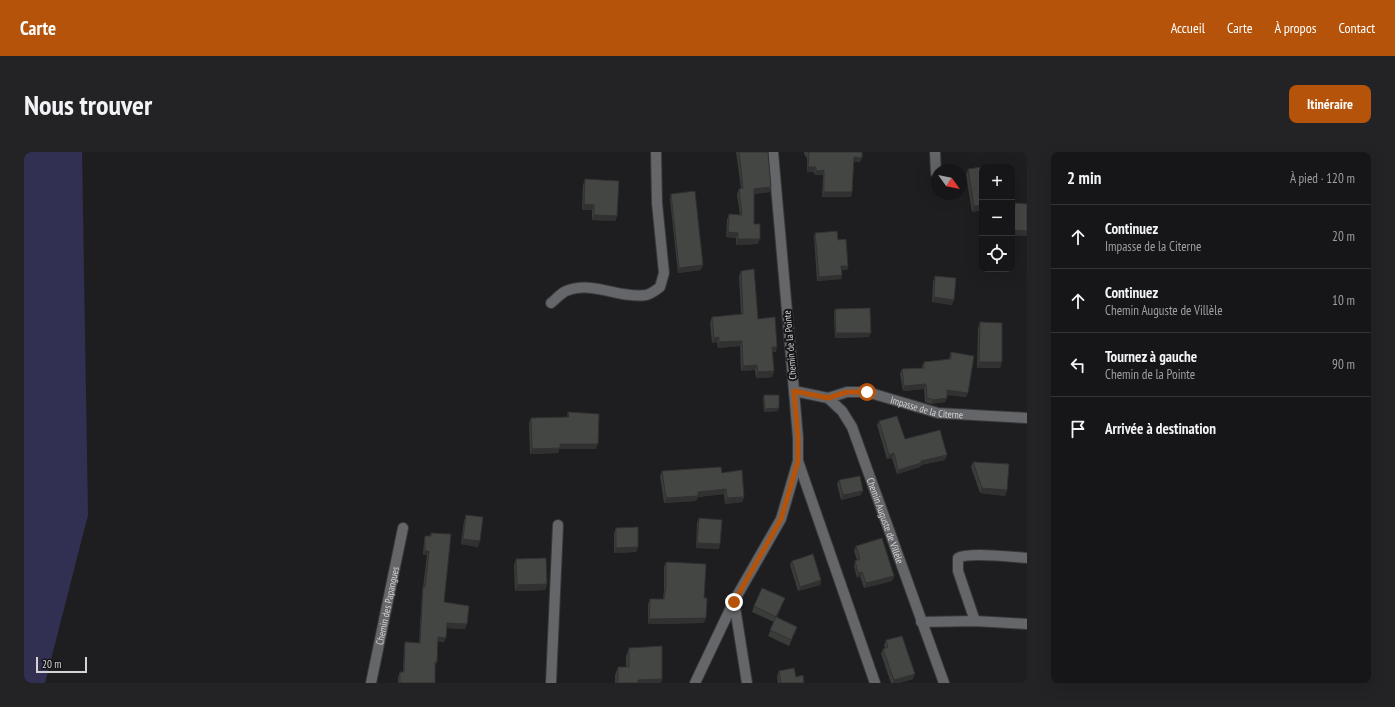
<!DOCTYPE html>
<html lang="fr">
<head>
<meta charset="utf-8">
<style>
	:root { --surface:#161619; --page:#232326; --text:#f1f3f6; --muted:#9e9fa2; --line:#353538; --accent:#b45309 }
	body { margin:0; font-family:"PT Sans Narrow",sans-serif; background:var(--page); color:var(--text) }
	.controls { position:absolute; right:12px; top:12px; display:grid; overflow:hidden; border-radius:8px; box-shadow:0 4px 16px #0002 }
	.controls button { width:36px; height:36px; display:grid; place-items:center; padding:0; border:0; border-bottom:1px solid var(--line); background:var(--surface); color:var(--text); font:20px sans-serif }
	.compass { position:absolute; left:907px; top:12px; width:36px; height:36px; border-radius:50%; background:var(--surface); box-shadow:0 4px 16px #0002; rotate:123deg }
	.scale { position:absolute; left:12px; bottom:10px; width:51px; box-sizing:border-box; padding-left:4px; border:2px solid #d3d3d5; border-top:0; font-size:11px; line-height:14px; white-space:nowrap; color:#d3d3d5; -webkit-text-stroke:3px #151518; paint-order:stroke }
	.stop { position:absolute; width:12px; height:12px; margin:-9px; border:3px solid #b45309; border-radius:50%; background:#fff }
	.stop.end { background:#b45309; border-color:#fff; box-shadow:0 1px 4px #0008 }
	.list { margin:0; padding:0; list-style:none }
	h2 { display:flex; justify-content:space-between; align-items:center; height:52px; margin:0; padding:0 16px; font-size:17px }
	h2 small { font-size:13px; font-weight:400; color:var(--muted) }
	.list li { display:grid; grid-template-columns:26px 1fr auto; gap:12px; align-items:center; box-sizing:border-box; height:64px; padding:0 16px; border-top:1px solid var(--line) }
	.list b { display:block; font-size:15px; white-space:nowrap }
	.list p { margin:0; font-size:13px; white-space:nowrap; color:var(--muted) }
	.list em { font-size:13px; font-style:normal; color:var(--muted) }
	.icon { flex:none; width:22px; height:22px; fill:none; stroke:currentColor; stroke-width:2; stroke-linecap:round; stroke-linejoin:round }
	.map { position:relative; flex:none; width:1003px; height:531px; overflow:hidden; border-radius:8px }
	header { display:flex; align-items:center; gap:24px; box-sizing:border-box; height:56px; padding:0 20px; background:var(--accent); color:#fff }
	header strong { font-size:19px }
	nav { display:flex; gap:22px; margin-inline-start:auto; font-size:14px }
	.intro { display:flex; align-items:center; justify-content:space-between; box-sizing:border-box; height:96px; padding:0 24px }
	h1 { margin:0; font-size:28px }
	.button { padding:10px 18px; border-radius:8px; background:var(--accent); color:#fff; font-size:14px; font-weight:700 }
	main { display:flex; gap:24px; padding:0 24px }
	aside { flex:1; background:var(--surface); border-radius:8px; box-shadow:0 4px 16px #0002 }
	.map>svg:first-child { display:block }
	.green { fill:#313052 }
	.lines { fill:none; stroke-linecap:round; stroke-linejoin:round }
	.minor-casing { stroke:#39393b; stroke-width:12 }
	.minor { stroke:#656669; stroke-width:10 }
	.wall { fill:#3a3c3a }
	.shaded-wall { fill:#303130 }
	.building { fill:#444644; stroke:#303130 }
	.route { stroke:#b45309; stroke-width:5 }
	.labels { text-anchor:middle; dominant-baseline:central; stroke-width:4; stroke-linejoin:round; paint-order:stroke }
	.street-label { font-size:10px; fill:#d3d3d5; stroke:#151518 }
</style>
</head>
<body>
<header>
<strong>Carte</strong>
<nav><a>Accueil</a><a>Carte</a><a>À propos</a><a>Contact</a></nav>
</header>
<div class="intro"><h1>Nous trouver</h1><a class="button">Itinéraire</a></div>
<main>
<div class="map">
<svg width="1003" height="531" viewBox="0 0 1003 531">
	<rect width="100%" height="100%" fill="#1e1e21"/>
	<!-- green -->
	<path class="green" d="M0,0H58L64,363L21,531H0Z"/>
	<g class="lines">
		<defs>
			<g id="minor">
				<path d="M911,0L912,21"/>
				<path d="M527,151C532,147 537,141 542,139C569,128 595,147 622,143C627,142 632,138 636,135L640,121L633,51L632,0"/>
				<path id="s1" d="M770,239L804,246L818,259L828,275L920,531"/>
				<path id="s2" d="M804,246L823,240H843L914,261L1003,266"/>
				<path d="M774,309L851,531"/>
				<path d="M710,449L723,531"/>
				<path d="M951,469L934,419V406C944,400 990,405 1003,406"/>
				<path d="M897,470L951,469L1003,472"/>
				<path id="s3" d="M347,531L379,376"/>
				<path d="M527,531L534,373"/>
				<path d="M671,531L710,449L757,367L774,309V286L770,239L749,0"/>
			</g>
		</defs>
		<!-- minor casing -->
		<use href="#minor" class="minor-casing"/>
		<!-- minor -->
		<use href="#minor" class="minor"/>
	</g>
	<!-- wall -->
	<path class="wall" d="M712,0H744L747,35L746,40L730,42V72L734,92L712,93V86L702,85L703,68L705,62L716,63L713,42L715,37L717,36Z
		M780,0H838L836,10H830L828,40L827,45H798L799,23H791L790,20H783V6L780,2Z
		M944,17L958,58L948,60L942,23Z
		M561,27L593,64L591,69L568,68V58H558L559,33Z
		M647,42L677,118L654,121L646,47Z
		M991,51L1003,52V84L988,83V72L989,56Z
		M791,81L814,88L824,114L823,118H818V123L817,127L793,129L790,85Z
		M717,119L734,167L752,200H748L750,219L748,225L732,226L731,218L717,219L716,194L694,196L693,190L688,191L686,171L688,165L717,162L715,124Z
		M911,124L928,153L908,150L909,130Z
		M811,157L845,185L811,186L810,162Z
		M956,170L978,210L976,216H953L954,176Z
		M927,200L942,245L923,243V246L921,250L907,252L901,250L900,237L879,239L876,222L878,217L898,216V214L900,210L925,207Z
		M740,243L754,259L740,260L739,246Z
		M544,260L572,297H535L534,301L506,302L505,271L507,266L543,265Z
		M855,269L881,287L921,308L897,313L896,315L873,322L868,306L863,307L853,273Z
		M949,310L983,338L981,344L956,341L947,315Z
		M638,319L698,321L720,345L718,350L701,352L700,342L674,345L672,349L640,351L636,324Z
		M815,328L837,343L817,348L813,332Z
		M442,363L454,395L437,392L440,369Z
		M675,366L695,397L672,396L673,371Z
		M592,376L614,395L612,400L590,401V381Z
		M407,381L420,450L441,477L423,476L420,490H413V510L411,514V531H374V525L376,520H379L380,495L381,490L395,491L398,440L399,435L403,403H399L400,389L401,384H406Z
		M832,394L870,424L868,429L840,436L836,424L833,426L830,414L831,409L833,408L830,399Z
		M492,407L523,432L521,438L491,439L490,413Z
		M768,409L797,428L796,433L774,439L766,413Z
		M642,410L680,446V471L624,472V452L626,447H639L640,438V415Z
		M761,446L753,465L773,475L765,494L744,484L750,470L728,460L730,454Z
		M862,488L889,527L875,531H867L857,502L859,497L861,496L860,493Z
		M605,496L638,527L637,531H591V523L594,515H602V504Z
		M755,519L772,525L780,531H754L753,524Z"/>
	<!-- shaded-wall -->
	<path class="shaded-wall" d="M830,5L838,6L836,10H828Z
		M784,15H792L790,20H783Z
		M800,18L799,23H791L792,19Z
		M747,35L746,40L728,42L730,37Z
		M800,40H828L827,45H798Z
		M560,52L570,53L568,58H558Z
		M958,53V58L948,60L950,54Z
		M570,63L593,64L591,69L568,68Z
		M989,78L1003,79V84L988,83Z
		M704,80L714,81L712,86L702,85Z
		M714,87H736L734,92L712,93Z
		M679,113L677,118L654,121L655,116Z
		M817,114H824L823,118H816Z
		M818,123L817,127L793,129L795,125Z
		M910,145L930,148L928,153L908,150Z
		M812,181H847L845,185L811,186Z
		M695,185L693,190L688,191L690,186Z
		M718,189L716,194L694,196L695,190Z
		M748,195H753L752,200H746Z
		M955,210H978L976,216H953Z
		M733,213L731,218L717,219L719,214Z
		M750,219L748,225L732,226L734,220Z
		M902,232L900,237L879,239L880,234Z
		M923,238L944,241L942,245L921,242Z
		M923,246L921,250L907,252L909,248Z
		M755,256L754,259L740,260L741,257Z
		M536,292H574L572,297H535L534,301L506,302L508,297Z
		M870,301L868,306L863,307L865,303Z
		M923,303L921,308L897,313L896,315L873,322L874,318L897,309Z
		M958,336L983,338L981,344L956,341Z
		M702,337L700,342L674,345L672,349L640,351L642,346L674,340Z
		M839,339L837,343L817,348L819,343Z
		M720,345L718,350L701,352L703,346Z
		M439,387L456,389L454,395L437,392Z
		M673,391L696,392L695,397L672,396Z
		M614,395L612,400L590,401L592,396Z
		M401,399H405L403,403H399Z
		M838,420L836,424L833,426L834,421Z
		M870,424L868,429L840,436L842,431Z
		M797,428L796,433L774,439L776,435Z
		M523,432L521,438L491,439L493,433Z
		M682,466L680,471L624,472L625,467Z
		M423,471L443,472L441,477L421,476Z
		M773,475L771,481L765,494L767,488Z
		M414,485L422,486L420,490H412Z
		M891,522L889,527L875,531H869L870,528Z
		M638,527L637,531H613L614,528Z"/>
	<!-- building -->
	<path class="building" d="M715,0H744L747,35L730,37V72H736V87H714V81L704,80L705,62L718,63L715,37L719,36Z
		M784,0H838V6L830,5L828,40H800V18L792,19V15H784L785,1Z
		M969,13V15H958Z
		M958,15V53L950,54L944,17Z
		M561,27L595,29L593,64L570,63V53L560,52Z
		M671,39L679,113L655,116L647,42Z
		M991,51L1003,52V79L989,78Z
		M813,79L814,88L822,87L824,114H817L818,123L795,125L791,81Z
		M730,117L734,167L751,165L753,195H748L750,219L734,220L733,213L719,214L718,189L695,190V185L690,186L688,165L719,162L717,119Z
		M911,124L932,126L930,148L910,145Z
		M846,156L847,181H812L811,157Z
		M956,170L978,171V210H955Z
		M927,200L950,204L944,241L923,238V246L909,248L903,246L902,232L880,234L878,217L900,216V210L927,207Z
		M740,243H755V256L741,257Z
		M544,260L575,262L574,292H536V296L508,297L507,266L545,265Z
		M873,264L881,287L916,278L923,303L897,309V311L874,318L870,301L865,303L855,269Z
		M949,310L985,312L983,338L958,336Z
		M697,315L698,321L718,318L720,345L703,346L702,337L674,340V344L642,346L638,319Z
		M836,324L839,339L819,343L815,328Z
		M442,363L459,365L456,389L439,387Z
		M675,366L698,368L696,392L673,391Z
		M614,375V395L592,396V376Z
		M407,381L427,382L420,450L445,454L443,472L423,471L422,486L414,485L413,510H411V531H376V520H380L381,490L396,491L399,435H401L405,399H401V384H407Z
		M858,386L870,424L842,431L838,420L834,421L831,409L836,407L832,394Z
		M789,402L797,428L776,435L768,409Z
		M522,406L523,432L493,433L492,407Z
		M642,410L682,412L680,446H683L682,466L625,467L626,447H640L642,433Z
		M738,436L761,446L752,465L730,454Z
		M752,465L773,475L767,488L746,478Z
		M878,484L891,522L870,528L859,497L864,495L862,488Z
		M638,494V527L614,528V531H594V515H605V496Z
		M770,516L772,525L779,523L780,531H757L755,519Z"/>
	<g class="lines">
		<!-- route -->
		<path class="route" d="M710,450L757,367L774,309V286L770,239L804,246L823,240H843"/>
	</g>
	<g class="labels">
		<!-- street labels -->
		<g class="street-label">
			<text transform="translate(766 193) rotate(-95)">Chemin de la Pointe</text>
			<text stroke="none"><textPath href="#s2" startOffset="102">Impasse de la Citerne</textPath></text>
			<text stroke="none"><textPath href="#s1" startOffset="172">Chemin Auguste de Villèle</textPath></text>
			<text stroke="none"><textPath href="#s3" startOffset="79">Chemin des Papangues</textPath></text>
		</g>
	</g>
</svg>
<div class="controls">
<button>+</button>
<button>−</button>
<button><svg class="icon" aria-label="locate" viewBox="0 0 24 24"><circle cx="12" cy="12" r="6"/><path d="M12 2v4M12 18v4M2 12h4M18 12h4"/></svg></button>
</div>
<svg class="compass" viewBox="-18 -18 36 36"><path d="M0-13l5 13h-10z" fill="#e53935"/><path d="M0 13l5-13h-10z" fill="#9e9fa2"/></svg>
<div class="scale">20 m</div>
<div class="stop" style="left:843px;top:240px"></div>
<div class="stop end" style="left:710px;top:450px"></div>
</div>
<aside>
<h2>2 min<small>À pied · 120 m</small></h2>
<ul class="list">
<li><svg class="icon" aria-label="ahead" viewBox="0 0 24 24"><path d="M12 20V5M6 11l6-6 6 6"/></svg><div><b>Continuez</b><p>Impasse de la Citerne</p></div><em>20 m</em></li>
<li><svg class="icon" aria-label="ahead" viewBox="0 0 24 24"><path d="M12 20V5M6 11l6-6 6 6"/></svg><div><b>Continuez</b><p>Chemin Auguste de Villèle</p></div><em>10 m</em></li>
<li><svg class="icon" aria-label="left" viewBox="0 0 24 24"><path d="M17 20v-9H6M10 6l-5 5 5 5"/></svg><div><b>Tournez à gauche</b><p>Chemin de la Pointe</p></div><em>90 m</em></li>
<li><svg class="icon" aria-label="arrive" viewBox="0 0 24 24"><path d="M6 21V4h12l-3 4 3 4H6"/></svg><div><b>Arrivée à destination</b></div></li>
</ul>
</aside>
</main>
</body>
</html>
